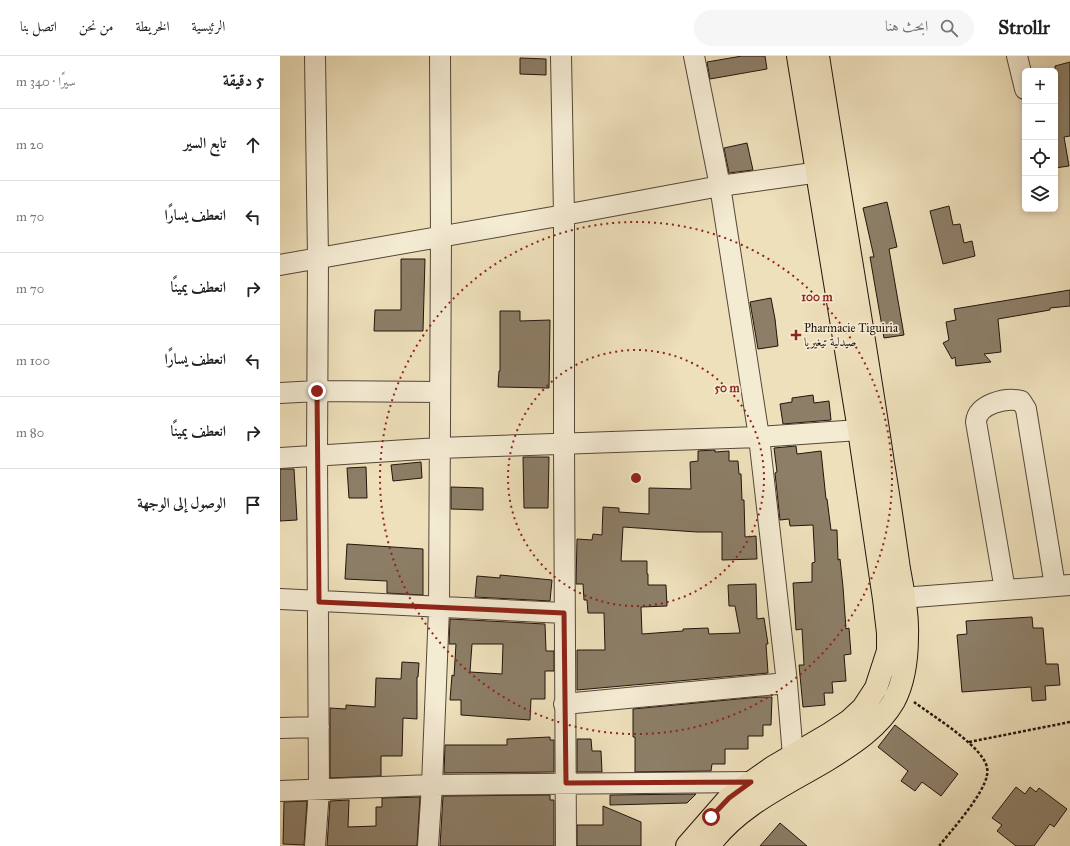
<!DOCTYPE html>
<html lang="ar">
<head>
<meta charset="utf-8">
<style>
	:root { --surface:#fff; --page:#f6f6f6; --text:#222; --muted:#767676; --line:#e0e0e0 }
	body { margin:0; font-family:"IM FELL Great Primer",Amiri,serif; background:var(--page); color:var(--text); direction:rtl }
	.controls { position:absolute; right:12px; top:12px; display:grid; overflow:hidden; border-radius:6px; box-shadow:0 2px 6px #0003 }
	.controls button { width:36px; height:36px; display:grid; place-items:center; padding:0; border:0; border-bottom:1px solid var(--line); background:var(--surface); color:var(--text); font:20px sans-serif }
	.stop { position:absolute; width:12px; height:12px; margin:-9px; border:3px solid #8f2418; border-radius:50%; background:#fff }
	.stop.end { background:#8f2418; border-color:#fff; box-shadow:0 1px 4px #0008 }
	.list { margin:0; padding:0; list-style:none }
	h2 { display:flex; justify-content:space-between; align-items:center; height:52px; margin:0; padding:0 16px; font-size:17px }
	h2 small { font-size:13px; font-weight:400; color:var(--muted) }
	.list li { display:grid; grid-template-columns:26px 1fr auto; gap:12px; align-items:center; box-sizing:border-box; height:72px; padding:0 16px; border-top:1px solid var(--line) }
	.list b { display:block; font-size:15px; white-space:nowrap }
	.list em { font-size:13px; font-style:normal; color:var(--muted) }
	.icon { flex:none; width:22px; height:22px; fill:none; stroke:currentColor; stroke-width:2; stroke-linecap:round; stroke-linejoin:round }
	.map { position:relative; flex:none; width:790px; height:790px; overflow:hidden; direction:ltr }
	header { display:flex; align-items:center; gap:24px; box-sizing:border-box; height:56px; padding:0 20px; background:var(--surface); border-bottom:1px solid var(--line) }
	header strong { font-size:19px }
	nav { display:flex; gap:22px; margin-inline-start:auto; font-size:14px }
	.search { width:280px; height:36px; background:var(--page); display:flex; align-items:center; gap:10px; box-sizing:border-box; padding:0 14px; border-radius:22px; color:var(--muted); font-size:15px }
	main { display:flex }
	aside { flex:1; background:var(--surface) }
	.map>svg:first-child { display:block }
	.building { fill:#8c7e67; stroke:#22140d; fill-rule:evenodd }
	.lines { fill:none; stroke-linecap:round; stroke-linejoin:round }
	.minor-casing { stroke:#554738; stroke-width:22 }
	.primary-casing { stroke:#22140d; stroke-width:24 }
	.path { stroke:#22140d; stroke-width:2.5; stroke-dasharray:3 2; stroke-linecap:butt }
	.minor { stroke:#f4ebd3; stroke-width:20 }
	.primary { stroke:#eee0bb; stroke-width:22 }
	.route { stroke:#8f2418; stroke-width:5 }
	.ring { fill:none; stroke:#8f2418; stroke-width:2; stroke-dasharray:2 4 }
	.poi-dot { fill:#8f2418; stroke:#f4ebd3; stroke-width:1.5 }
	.labels { text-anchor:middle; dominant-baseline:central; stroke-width:3.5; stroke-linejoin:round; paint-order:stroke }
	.poi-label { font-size:12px; fill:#22140d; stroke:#f4ebd3; text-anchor:start }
	.centre { fill:#8f2418; stroke:#f4ebd3; stroke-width:2 }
	.ring-label { font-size:12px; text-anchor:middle; font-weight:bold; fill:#8f2418; stroke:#f4ebd3; stroke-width:3.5; stroke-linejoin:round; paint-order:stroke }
</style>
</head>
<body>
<header>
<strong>Strollr</strong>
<div class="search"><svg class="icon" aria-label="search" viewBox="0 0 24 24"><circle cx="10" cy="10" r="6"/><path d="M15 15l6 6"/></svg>ابحث هنا</div>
<nav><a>الرئيسية</a><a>الخريطة</a><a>من نحن</a><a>اتصل بنا</a></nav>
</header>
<main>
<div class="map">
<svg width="790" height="790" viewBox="0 0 790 790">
	<rect width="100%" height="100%" fill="#eee0bb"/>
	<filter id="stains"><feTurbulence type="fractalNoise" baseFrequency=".005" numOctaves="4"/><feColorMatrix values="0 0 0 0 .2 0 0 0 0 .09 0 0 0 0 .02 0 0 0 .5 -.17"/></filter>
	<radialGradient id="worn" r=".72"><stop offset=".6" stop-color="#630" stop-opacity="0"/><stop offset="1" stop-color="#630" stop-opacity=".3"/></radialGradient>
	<!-- building -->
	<path class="building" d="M462,0H485L487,13L430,23L427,6Z
		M240,2L266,3V19L240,18Z
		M790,6V80L784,81L789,110L775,112V10Z
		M467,87L473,114L449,117L444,92Z
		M607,146L617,191L609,193L624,279L604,282L590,201H594L583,152Z
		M669,150L673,169L680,168L684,187L692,185L695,200L663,208L650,155Z
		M121,203H145L143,275H94L95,254H121Z
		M790,234V250L770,252V254L718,263L721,296L704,298L711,306L676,310L675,301L672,303L663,287L669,284L666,266L676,264L674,253Z
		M491,242L495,263L498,290L478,293L470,246Z
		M220,255H240V265L270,264L269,332L218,331L219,315H220Z
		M533,339L534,347L549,345L551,364L503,368L500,348L512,346V342Z
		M516,390L517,398L541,395L546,443H547L551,474H557L558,504L560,503L563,531L566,573L569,572L571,598L564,599L566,625L552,626L553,637H544L545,649L523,651L519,609H524L522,573L516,574L513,527L532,526V507L535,506L533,469L510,470L509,463L500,464L495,417L497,416L494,392Z
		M435,394V396L449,395V405H458L459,418H461L462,444H464L465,481L476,480L477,503L442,504V476H417L343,471L341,505H367V518H368V529H386L387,550L361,551L362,578L403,575V573L428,572L429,578L460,577L455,550H449L448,529L476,528L477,563L484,562L488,588H486L488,617L297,634V594H325L324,557H308L307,544H304L303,528H296L297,483L312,484L313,478L322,479L323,451L339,452V456L369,458V432L411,433L410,406L418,405V395Z
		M243,401H269L268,452H244Z
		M141,406L142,422L113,425L111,409Z
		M86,411L87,442H69L67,412Z
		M0,413H14L17,464L0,465Z
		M171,431L203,432V454L171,453Z
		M67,488L143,493V539L107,537V525L65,523Z
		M220,519L272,524L270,545L195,541L197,520L220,522Z
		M752,561L753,572H763L766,608H778L780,629L765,630L766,644L752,645L751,631L682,636L677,579L687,578L686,565Z
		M170,563L265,568L266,595H274V615H265V643H251L250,664L181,659V644H170L172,619L174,620L176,588H169ZM192,588H223L222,618L190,616Z
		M122,606L139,607L138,621H137V663L123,662L122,700H101V720L50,722V652L66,653V649L95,651L96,622L121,623Z
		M479,641H492L491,669H483V680H468V693H445V708H432L431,715L355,716V681H353V653Z
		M615,669L678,718L661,740L642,726L635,735L621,725L628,715L598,691Z
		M270,681V684H274V716L164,717L165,689H227V683Z
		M297,683H311L312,695H321L322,716H297Z
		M736,731L745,738L750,731L756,736L759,732L787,753L774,771L770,768L754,790H736L717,775L722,769L712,762Z
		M416,738L407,747L330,749V739Z
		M270,739V744H274V790H160L163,740Z
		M140,741L137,790H47L50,745L69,744L68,771L96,770V751H102V742Z
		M27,745L24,789L3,788L4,746Z
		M323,750L361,766V790H297V769H323Z
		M500,767L527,790H480Z"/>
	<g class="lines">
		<defs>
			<path id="minor" d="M35,0L38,202L37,400L39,734L35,790
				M281,0L284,159V388L286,790
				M414,0L440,130L479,381L507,627L513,700
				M737,0L745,33
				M0,209L284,159L440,130L554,114
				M0,337L37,335L160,336
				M0,402L159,392L479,381L579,374
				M725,534L696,366C697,348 726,341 741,345L746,353L775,530
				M0,543L284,557
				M609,543L790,529
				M284,648L507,627
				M0,672L39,671
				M0,735L152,729L471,726
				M148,790L152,729L159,552L161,181L160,0"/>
			<path id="primary" d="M407,790L449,742L493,711L551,677L569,665L583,652L596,632L608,595V577L604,543L579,374L518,0
				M429,790C457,750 507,728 547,704C573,688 599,671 614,645C624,626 627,601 627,580C628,558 623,535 619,513C614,478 609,442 603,407C583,271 559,136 538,0"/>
		</defs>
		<!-- minor casing -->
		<use href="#minor" class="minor-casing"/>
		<!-- primary casing -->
		<use href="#primary" class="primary-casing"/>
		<!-- path -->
		<path class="path" d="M634,646C653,660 692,684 704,704C707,709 708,714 707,719C704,738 672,774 659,790
			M689,686L790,666"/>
		<!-- minor -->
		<use href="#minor" class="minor"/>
		<!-- primary -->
		<use href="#primary" class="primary"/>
	</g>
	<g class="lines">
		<!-- route -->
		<path class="route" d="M37,335L39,546L284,557L286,727L471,726L449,742L431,761"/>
	</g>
	<!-- distance rings -->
	<g class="ring">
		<circle cx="356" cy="422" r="128"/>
		<circle cx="356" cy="422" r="256"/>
	</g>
	<!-- markers -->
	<path class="poi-dot" d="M514 273h4v4h4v4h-4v4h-4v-4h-4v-4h4z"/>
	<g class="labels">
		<!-- poi labels -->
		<g class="poi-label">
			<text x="524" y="272">Pharmacie Tiguiria<tspan x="524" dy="14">صيدلية تيغيريا</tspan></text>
		</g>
	</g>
	<circle cx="356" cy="422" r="6" class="centre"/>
	<g class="ring-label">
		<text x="537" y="245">100 m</text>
		<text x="447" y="336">50 m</text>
	</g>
	<rect width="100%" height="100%" filter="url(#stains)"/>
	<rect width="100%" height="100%" fill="url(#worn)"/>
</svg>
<div class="controls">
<button>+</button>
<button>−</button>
<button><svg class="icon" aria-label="locate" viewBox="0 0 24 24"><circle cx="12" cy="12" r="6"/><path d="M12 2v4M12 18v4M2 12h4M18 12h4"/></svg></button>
<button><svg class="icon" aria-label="layers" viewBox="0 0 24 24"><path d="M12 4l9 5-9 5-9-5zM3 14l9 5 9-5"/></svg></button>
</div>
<div class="stop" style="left:431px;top:761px"></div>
<div class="stop end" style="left:37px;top:335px"></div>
</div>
<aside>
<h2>5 دقيقة<small>سيرًا · 340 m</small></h2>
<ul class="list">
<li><svg class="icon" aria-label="ahead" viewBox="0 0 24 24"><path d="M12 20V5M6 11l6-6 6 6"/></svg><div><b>تابع السير</b></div><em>20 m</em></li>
<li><svg class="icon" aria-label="left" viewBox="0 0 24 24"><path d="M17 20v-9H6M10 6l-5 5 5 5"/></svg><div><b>انعطف يسارًا</b></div><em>70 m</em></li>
<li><svg class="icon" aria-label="right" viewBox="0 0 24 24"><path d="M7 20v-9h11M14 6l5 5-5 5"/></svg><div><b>انعطف يمينًا</b></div><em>70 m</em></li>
<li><svg class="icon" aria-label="left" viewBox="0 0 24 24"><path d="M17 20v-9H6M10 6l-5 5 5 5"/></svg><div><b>انعطف يسارًا</b></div><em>100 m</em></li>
<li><svg class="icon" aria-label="right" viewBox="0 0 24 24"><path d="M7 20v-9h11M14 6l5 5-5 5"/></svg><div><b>انعطف يمينًا</b></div><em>80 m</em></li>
<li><svg class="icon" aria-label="arrive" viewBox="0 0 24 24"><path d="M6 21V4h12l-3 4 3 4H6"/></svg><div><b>الوصول إلى الوجهة</b></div></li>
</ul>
</aside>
</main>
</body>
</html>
